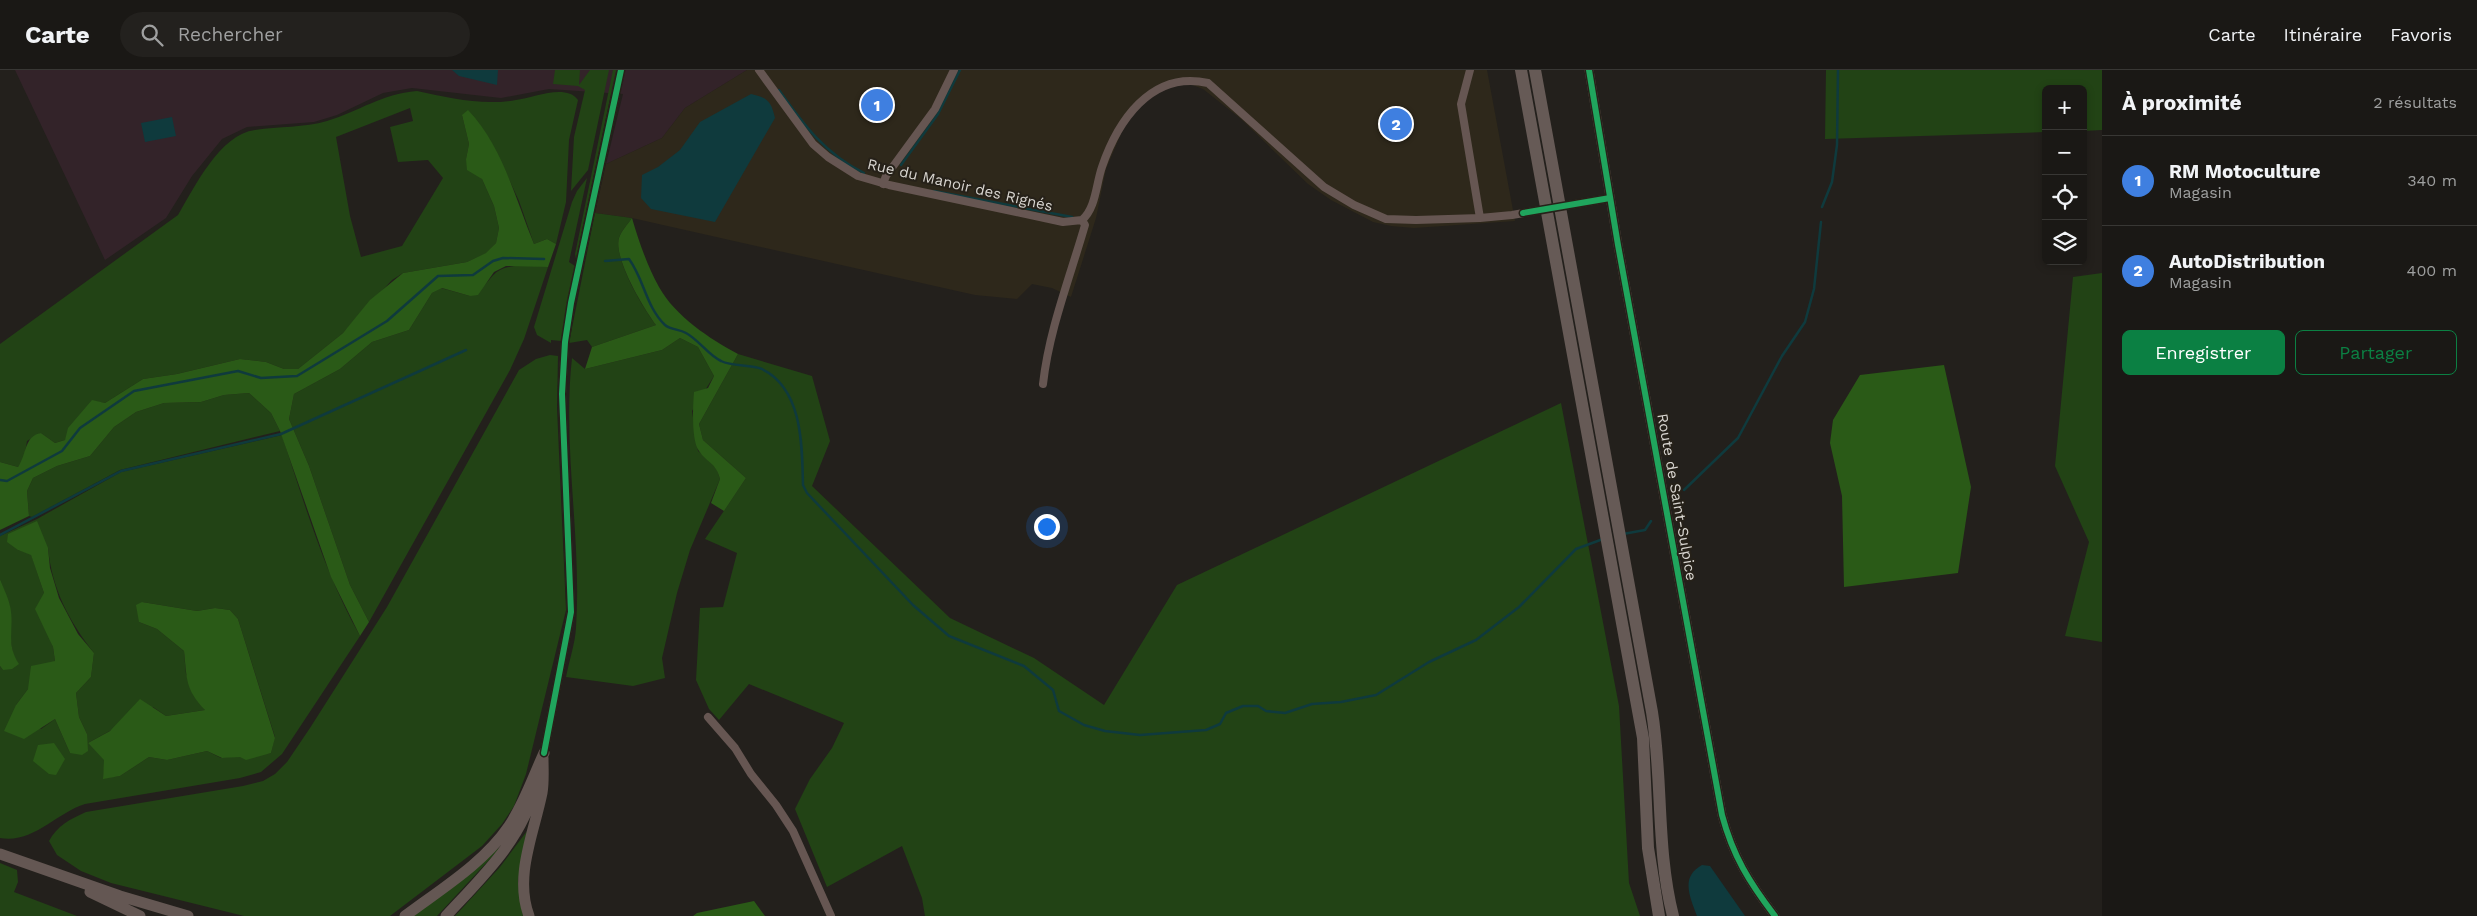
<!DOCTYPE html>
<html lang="fr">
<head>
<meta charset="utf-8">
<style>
	:root { --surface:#1a1815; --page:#23211e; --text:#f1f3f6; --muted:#9fa0a0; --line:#383734; --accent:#0b8043 }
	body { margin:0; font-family:"Work Sans",sans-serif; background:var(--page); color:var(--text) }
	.controls { position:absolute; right:15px; top:15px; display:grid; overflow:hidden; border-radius:8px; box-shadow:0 2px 8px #0003 }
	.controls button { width:45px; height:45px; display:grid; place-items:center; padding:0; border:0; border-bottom:1px solid var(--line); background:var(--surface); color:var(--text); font:25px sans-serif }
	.you { position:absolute; left:1046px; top:456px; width:18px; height:18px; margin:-12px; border:4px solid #fff; border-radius:50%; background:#1a73e8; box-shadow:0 0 0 8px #1a73e833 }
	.badge { display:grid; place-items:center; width:32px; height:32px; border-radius:50%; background:var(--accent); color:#fff; font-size:16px; font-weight:700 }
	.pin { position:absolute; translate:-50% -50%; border:2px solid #fff; box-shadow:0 1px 5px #0006 }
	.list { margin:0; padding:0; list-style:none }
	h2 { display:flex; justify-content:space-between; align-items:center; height:65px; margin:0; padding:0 20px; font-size:21px }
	h2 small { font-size:16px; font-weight:400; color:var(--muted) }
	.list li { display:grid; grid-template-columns:32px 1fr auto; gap:15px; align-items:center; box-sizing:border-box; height:90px; padding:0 20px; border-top:1px solid var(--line) }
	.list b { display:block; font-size:19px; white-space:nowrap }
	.list p { margin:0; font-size:16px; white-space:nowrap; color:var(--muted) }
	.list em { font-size:16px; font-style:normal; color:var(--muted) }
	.actions { display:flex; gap:10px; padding:15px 20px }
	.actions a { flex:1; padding:11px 0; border:1px solid var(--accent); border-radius:8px; text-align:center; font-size:18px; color:var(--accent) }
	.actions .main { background:var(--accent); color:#fff }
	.icon { flex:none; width:28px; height:28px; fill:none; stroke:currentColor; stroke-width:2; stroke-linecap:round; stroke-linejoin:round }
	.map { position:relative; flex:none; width:2102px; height:846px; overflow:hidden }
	header { display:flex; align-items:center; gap:30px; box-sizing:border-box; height:70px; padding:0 25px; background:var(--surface); border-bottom:1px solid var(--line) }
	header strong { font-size:24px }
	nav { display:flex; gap:28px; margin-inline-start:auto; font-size:18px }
	.search { width:350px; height:45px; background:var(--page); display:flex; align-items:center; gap:12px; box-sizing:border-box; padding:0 18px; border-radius:28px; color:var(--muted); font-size:19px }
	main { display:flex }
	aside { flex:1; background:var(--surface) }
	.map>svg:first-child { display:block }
	.commercial { fill:#332329 }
	.built { fill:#2e281b }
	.green { fill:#224315; fill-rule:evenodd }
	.forest { fill:#2a5a17 }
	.water { fill:#0f3a3d }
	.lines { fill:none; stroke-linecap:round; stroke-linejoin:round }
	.stream { stroke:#0f3a3d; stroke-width:2.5 }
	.minor { stroke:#665652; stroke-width:8 }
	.tertiary { stroke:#665652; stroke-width:9 }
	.primary { stroke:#645753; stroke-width:11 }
	.trunk { stroke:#665a56; stroke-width:12 }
	.cycleway-casing { stroke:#262119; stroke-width:9 }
	.cycleway { stroke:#20a55d; stroke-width:6 }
	.labels { text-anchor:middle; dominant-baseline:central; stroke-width:4; stroke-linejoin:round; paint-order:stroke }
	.street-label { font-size:15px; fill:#d7d4cf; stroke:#262119 }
</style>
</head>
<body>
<header>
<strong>Carte</strong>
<div class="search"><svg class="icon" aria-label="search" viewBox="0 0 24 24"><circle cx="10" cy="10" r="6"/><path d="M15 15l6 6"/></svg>Rechercher</div>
<nav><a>Carte</a><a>Itinéraire</a><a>Favoris</a></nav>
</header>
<main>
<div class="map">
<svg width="2102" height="846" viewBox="0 0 2102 846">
	<rect width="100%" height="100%" fill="#23201c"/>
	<!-- commercial -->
	<path class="commercial" d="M15,0H747L685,38L662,68L606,94L623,24L549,19L501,28L412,18L383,23L337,45L314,52L247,57L222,69L192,106L166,148L105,190Z"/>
	<!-- built -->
	<path class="built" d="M747,0H1487L1515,151L1414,158L1391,156L1373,152L1331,130L1308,114L1241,49L1203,19L1177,9L1155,18L1126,52L1106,99L1096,148L1071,227L1052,218L1032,214L1017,229L975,225L632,148L595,143L606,94L662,68L685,38Z"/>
	<!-- green -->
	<path class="green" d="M555,0H580L579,15L590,0H609L588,100L571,121L574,67L585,20L578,16L553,14Z
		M613,0H616L576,189L575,184Z
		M1826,0H2102V60L2083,61V19H2046V62L1825,69Z
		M417,21C450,28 482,36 516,30C533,28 566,13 578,30L569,70L566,132L556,174L547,169L534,174L519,131L502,94L462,45L469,74L466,89L482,109L494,136L499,158L496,173L487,183L467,192L403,203L392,210L343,263L298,299H284L266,292L240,289L177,304L143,309L105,333L92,331L65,370L55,373L41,363L27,371L24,389L18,397L0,392V274L178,145C194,118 220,64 255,60C279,56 304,58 327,51C360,41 381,24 417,21ZM410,38L413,51L390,57L398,92L428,90L443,108L402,176L361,187L350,146L336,67Z
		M587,108L569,192L575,196L561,271L551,270V273L537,265L534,257L572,132L577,121Z
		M595,143L632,148C628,154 621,161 619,168C613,188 644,240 656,255L592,277L587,270L569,273Z
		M527,195L548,197L524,269L510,300L369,552L350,515L309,396L289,349L294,324L340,299L372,272L409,260L432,223L441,218L470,226C500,208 485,197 527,195Z
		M2102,203V572L2065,566L2089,472L2055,396L2073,207Z
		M680,268L698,277L714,306L692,341L698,381L715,394L720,409L690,480L677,523L662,588L665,608L633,616L566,607C569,591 575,574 576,558C582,468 562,378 572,288L585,299L662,280Z
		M738,284L812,306L830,371L812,416L950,548L1034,588L1104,635L1177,515L1561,333L1619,636L1629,813L1640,846H925L922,828L902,776L827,817L795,739L810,709L832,678L844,653L749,614L719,650L709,639L696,610L700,538L723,537L737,483L705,469L746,408L703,370L699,354Z
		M550,285L558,286L557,338L566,540L526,704L514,736L502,754L482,776L390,846H244L111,813L81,801L57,785L49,771C57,756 70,749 86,742L243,716L263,711L275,704L287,692L310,658L387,537L519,300L536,289Z
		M249,323L271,343L280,361L120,400L32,447L29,446L27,421L33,408L57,396L90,386L114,357L136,342L164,333L201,332L224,325Z
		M282,365C304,433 325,504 360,566L282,684L261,702L240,708L85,734C56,743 33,774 0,768V596L3,600L13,584L10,565V537L0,509V466L37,449L121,402ZM48,478C52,519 69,551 94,583L91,607L76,623L79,647L87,664L70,683L55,649L41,659L16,635L28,619L55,591L53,577L46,558L44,523L31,484L18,480ZM142,532L197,541L215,538L230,540L238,549L275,667L271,683L221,688L207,681L167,690L149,687L120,706L103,708L105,690L88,673L153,637L166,646L205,640L186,604L184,581L157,559L139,552Z
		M527,761L518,811L523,846H455L500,797Z
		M502,776L437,846H412L496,780Z
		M0,793L17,800L18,812L14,822L77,846H0Z"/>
	<!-- forest -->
	<path class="forest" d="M468,40C503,77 515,128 534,174L547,169L556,174L548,197L506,196L494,202L478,225L470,226L442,218L432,223L409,260L372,272L340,299L294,324L289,349L309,396L350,515L369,552L360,566L331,507L280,361L271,343L249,323L224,325L201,332L164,333L136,342L114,357L90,386L57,396L33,408L27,421L29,446L0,460V392L18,397C27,384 24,366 41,363L55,373L65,370L68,358L92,330L105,333L143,309L177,304L240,289L266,292L284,299H298L343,263L370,230L403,203L467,192L486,183L496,173L499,158L494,136L482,109L467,100L466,89L469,74L462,45Z
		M632,148C639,172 647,195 659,217C675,246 710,269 738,284L699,354L703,370L746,408L724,441L711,433L720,409C716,392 707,393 699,381C691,370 693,336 694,322L708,318L714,306L698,277L680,268L662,280L585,299L592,277L656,255C644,239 613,188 619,168C621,161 628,154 632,148Z
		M1944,295L1971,417L1958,503L1844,517L1842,426L1830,373L1833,350L1860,305Z
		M37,451L48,478L50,498L59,528L78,564L94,583L91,607L76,623L79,647L87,664L88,681L82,685L70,683L55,649L24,669L4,661L16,635L28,619L31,596L55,591L53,577L35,539L44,523L31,485L18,480L7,472L8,464Z
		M0,509C3,517 8,527 10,536C15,557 5,573 19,594L12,599L3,600L0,596Z
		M142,532L197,541L215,538L230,540L238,549L275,668L271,683L246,690L240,687L222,688L207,681L167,690L149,687L120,706L103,709L104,690L88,673L110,661L140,629L166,646L205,640C185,619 187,609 184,581L157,559L139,552L136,535Z
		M54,673L65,689L56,705L49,704L33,691L38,675Z
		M754,831L765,846H693L697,843Z"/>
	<!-- water -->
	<path class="water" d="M452,0H498L497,15L459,6Z
		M751,24C768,28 771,31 775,48L715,152L651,139L641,128L642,105L658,97L680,80L700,52Z
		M172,47L176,66L145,72L141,53Z
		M1702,795L1710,796L1745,846H1697C1690,827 1680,807 1702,795Z"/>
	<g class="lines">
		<!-- stream -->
		<path class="stream" d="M779,20C803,54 825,84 864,103
			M901,95L938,44L960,0
			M934,121L1072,147
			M1822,137L1832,112L1837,75L1838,0
			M605,191L629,189C644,209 646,237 665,255C671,260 679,259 686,263C699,270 708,285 721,291C733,297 750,294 762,299C803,319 802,376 803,415L807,423L913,535L949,566L1024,596L1053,620L1059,641L1084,655L1105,661L1140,665L1206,660L1220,654L1226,643L1243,636H1258L1266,641L1285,643L1312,634L1341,632L1376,625L1429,592L1476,570L1519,537L1576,479L1603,469
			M0,410L7,411L62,381L80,358L134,321L238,301L261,308L297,306L387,251L438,206L473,205L493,191L503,188L544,189
			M1684,420L1738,368L1782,286L1805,252L1814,219L1821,152
			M1623,464L1645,460L1651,451
			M0,465L121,401L281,364L466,280"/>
		<!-- minor -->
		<path class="minor" d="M759,0L813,74L828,87L858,106L889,115L1063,152L1082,150
			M1470,0L1461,34L1480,148
			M883,114L886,106L935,39L954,0
			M1082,150C1096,138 1096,114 1102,97C1117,53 1150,0 1208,13L1324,117L1354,135L1386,149L1416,150L1480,148L1512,145L1610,128
			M1043,314C1049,260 1070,207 1085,155L1082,150
			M708,647L735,678L751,704L776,735L793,761L831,846
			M544,683L571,542L562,324L565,272L571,233L621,0"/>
		<!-- tertiary -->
		<path class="tertiary" d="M1589,0L1618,175L1722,745C1733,786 1749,812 1775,846"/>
		<!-- primary -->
		<path class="primary" d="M0,784L120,826L188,846
			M90,822L140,846
			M405,846C441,819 484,793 509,756C524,734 533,707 544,683
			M446,846C483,806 523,769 536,714
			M529,846C514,806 534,763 542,723C544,712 543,699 543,688"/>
		<!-- trunk -->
		<path class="trunk" d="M1521,0L1643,668L1648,778L1659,846
			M1535,0L1652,642C1663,710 1656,779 1673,846"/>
		<defs>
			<path id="cycleway" d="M1589,0L1618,175L1722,745C1733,786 1749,812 1775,846
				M1523,143L1610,128
				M544,683L571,542L562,324L565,272L571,233L621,0"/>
		</defs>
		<!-- cycleway casing -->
		<use href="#cycleway" class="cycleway-casing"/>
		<!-- cycleway -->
		<use href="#cycleway" class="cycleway"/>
	</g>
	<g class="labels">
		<!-- street labels -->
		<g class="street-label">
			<text transform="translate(960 115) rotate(13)">Rue du Manoir des Rignés</text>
			<text transform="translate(1677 427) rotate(80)">Route de Saint-Sulpice</text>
		</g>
	</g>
</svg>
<div class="controls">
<button>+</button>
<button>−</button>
<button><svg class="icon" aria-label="locate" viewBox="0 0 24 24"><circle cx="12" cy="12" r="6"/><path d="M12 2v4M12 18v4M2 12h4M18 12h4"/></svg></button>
<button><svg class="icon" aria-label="layers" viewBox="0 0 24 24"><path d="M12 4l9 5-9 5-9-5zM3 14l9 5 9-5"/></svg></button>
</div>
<div class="you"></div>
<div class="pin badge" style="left:877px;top:35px;background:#3f7fe0">1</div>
<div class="pin badge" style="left:1396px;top:54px;background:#3f7fe0">2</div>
</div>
<aside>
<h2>À proximité<small>2 résultats</small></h2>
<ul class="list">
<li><span class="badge" style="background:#3f7fe0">1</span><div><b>RM Motoculture</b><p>Magasin</p></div><em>340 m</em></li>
<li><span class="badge" style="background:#3f7fe0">2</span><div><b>AutoDistribution</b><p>Magasin</p></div><em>400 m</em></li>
</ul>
<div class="actions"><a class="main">Enregistrer</a><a>Partager</a></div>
</aside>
</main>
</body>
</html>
